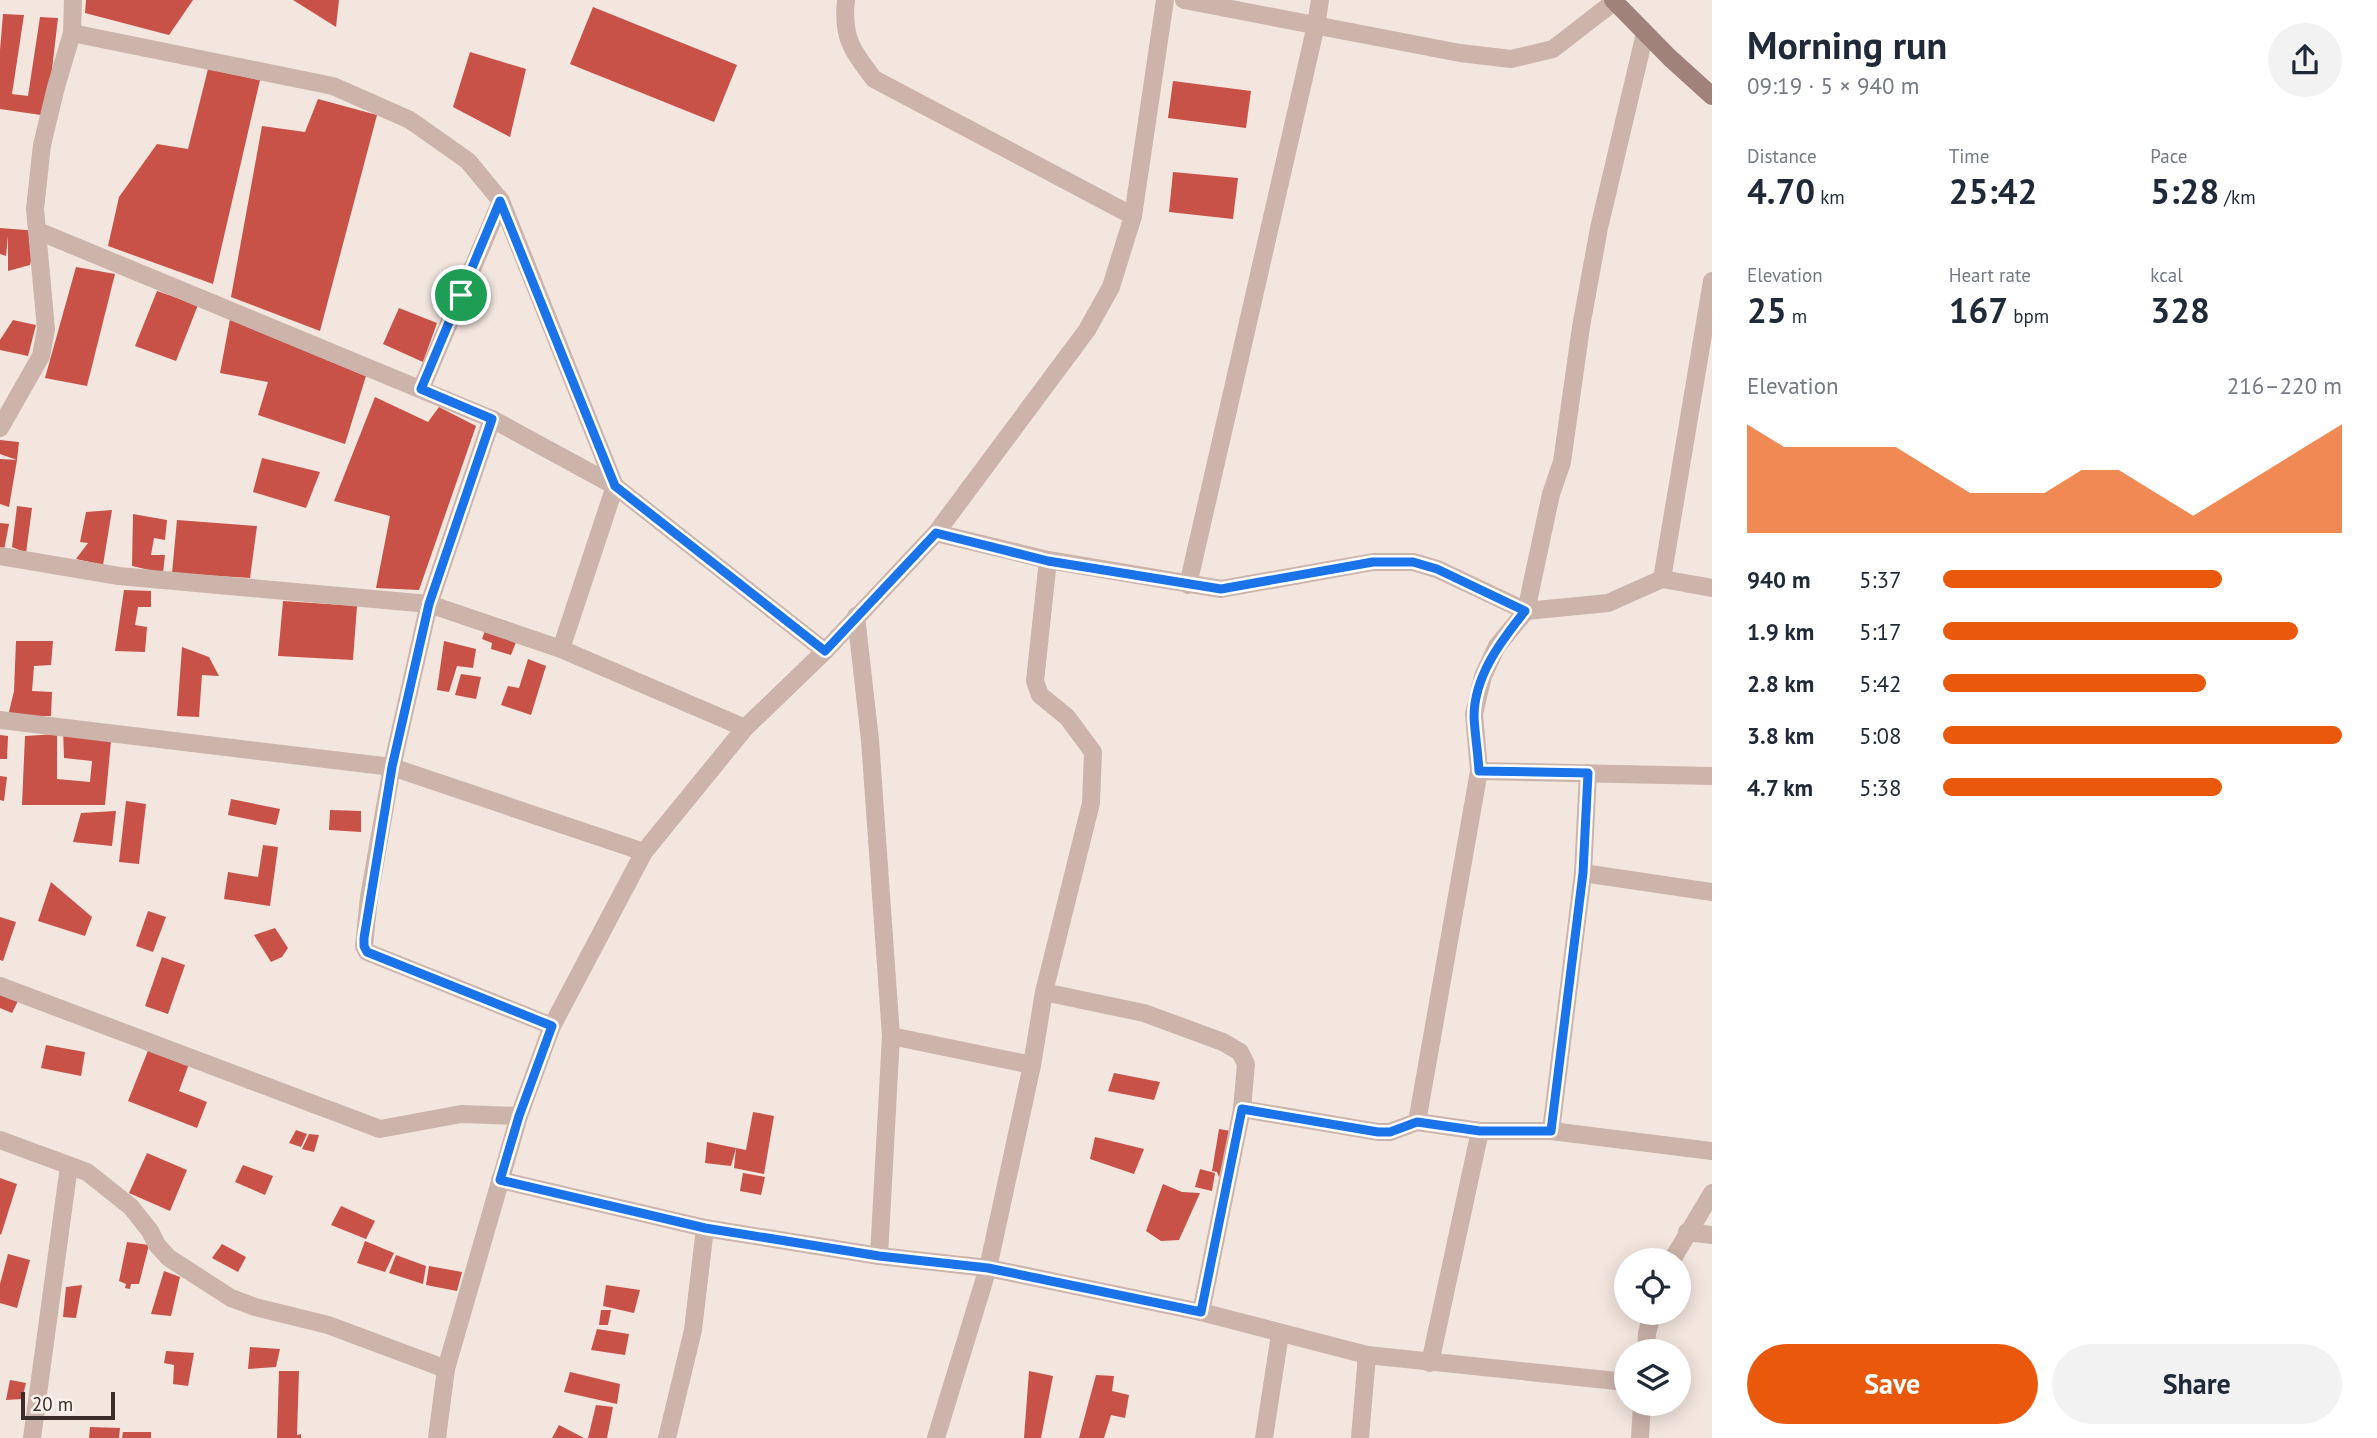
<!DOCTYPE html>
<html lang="en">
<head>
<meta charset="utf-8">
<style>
  :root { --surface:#fff; --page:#f2f2f3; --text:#1f2937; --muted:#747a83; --accent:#ea580c }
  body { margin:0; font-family:"PT Sans",sans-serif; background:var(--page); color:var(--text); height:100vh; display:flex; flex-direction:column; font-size:26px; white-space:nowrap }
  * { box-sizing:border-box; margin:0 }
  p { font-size:23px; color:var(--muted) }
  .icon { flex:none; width:38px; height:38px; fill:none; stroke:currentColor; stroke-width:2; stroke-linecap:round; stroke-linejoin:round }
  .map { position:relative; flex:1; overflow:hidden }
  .side { display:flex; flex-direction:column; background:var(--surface); width:665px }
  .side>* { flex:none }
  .buttons { position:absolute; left:1614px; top:1248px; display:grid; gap:14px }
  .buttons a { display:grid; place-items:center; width:77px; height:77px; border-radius:50%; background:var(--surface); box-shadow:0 4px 18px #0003; font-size:35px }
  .scale { position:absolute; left:21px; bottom:18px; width:94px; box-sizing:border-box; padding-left:7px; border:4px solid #392c2a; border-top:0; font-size:19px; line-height:24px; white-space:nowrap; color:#392c2a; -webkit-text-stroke:5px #faf1eb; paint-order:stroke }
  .pin { position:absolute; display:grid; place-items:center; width:60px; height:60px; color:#fff; margin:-30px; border:4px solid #fff; border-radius:50%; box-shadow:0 2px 7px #0007 }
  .round { display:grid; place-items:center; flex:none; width:74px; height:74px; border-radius:37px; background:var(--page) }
  .headline { display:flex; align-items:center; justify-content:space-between; height:119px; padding:0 35px }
  h1 { font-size:38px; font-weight:800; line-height:52px }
  .figures { display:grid; grid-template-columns:repeat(3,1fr); gap:10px; height:119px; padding:7px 35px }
  .figures div { display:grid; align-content:center }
  .figures b { font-size:35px; font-weight:800 }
  .figures small { font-size:19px; font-weight:400 }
  .figures p { font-size:19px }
  .chart { height:196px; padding:14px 35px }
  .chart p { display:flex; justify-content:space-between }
  .chart svg { width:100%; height:126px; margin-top:7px; fill:var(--accent); opacity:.7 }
  .button { display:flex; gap:14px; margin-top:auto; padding:14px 35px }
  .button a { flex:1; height:80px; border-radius:42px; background:var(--accent); color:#fff; font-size:28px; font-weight:800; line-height:80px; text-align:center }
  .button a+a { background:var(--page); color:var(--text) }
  ul { padding:0 35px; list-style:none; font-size:23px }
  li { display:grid; grid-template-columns:112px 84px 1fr; align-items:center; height:52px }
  li i { height:18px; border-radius:9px; background:var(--accent) }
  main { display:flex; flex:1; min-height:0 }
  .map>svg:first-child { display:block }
</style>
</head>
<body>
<main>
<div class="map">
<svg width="1712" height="1438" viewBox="0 0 1712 1438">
  <rect width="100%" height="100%" fill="#f3e6df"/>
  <g fill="#c85148">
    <path d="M86,0h107l-24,35 -84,-22z"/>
    <path d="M293,0h46l-3,27z"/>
    <path d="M593,7l144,58 -23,57 -144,-58z"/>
    <path d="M3,14l21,1 -12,79 16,2 12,-79 18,1 -7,60 -10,37 -41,-6v-59z"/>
    <path d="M470,52l56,17 -16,68 -57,-30z"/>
    <path d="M208,69l52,11 -47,204 -105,-38 11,-49 38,-53 31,5z"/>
    <path d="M1173,81l78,10 -5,37 -78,-10z"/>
    <path d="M318,99l59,16 -57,216 -89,-34 31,-171 43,6z"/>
    <path d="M1173,172l65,6 -5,41 -64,-7z"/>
    <path d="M0,228l38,3 -8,34 -22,6v-35l-2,20 -6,-2z"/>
    <path d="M76,267l39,7 -28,112 -42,-8z"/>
    <path d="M157,291l41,14 -22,56 -41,-15z"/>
    <path d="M399,308l38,15 -14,39 -40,-18z"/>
    <path d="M230,319l136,57 -21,68 -87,-29 10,-33 -48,-9z"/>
    <path d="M13,320l23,5 -8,31 -28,-6v-10z"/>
    <path d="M375,397l53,25 11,-15 37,19 -57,164 -43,-2 14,-72 -56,-15z"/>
    <path d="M0,440l19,2 -2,18 -8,47 -9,-3v-45l17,1 -17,-6z"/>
    <path d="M262,458l58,14 -14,36 -53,-16z"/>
    <path d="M17,506l15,2 -6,45 -14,-6z"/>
    <path d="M112,510l-9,55 -27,-6 12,-16 -8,-1 6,-30z"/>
    <path d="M133,514l34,6 -2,20 -11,-2 -3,17h14l-2,18 -31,-7z"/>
    <path d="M177,520l80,6 -7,52 -78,-5z"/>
    <path d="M0,523l9,1 -5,26 -4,-1z"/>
    <path d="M124,590l27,1v16h-13l-3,18 12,2 -2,25 -30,-1z"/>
    <path d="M283,601l74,5 -4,54 -75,-4z"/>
    <path d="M486,628l32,9 -7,18 -20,-6 1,-6 -10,-4z"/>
    <path d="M16,641h37l-2,24 -17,1 -2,25 20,1 -1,24h-43l6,-25z"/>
    <path d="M444,641l32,8 -3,19 -16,-2 -8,26 -12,-2z"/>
    <path d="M182,647l27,10 10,19 -17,-1 -3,42 -22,-1z"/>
    <path d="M528,659l18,7 -15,49 -30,-10 7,-19 11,2z"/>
    <path d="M461,674l20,3 -5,22 -21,-4z"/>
    <path d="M63,728l48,13 -6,64h-83l3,-69 32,-2v45l33,3 2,-21 -28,-3z"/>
    <path d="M0,735l8,1 -1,23h-7z"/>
    <path d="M0,776l7,1 -3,24 -4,-1z"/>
    <path d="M231,799l49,10 -4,16 -48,-10z"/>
    <path d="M126,801l20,3 -7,60 -20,-2z"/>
    <path d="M330,810l31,1v21l-32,-2z"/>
    <path d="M116,811l-4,35 -39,-4 8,-29z"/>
    <path d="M263,845l15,2 -8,59 -46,-7 4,-27 30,5z"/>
    <path d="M51,882l41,35 -7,19 -47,-15z"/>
    <path d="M148,911l18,6 -13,35 -17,-6z"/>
    <path d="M0,917l16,5 -13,39 -3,-1z"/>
    <path d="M275,928l13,20 -6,9 -11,5 -17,-27z"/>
    <path d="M162,957l23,8 -17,49 -23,-8z"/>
    <path d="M0,988l20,9 -8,16 -12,-5z"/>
    <path d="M46,1045l39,7 -4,24 -40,-8z"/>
    <path d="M149,1048l40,16 -10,27 28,11 -10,26 -69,-27z"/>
    <path d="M1114,1073l46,9 -6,18 -46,-9z"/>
    <path d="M753,1112l21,4 -10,58 -30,-6 2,-20 10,2z"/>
    <path d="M1219,1129l18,3 -9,44 -9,1 -2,-5 -5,-1z"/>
    <path d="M296,1130l11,4 -6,13 -12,-4z"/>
    <path d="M309,1134l10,1 -5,17 -12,-3z"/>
    <path d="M1095,1137l49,12 -10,25 -44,-15z"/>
    <path d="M707,1142l29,6 -5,18 -26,-3z"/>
    <path d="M147,1153l40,17 -17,41 -41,-18z"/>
    <path d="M243,1165l30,11 -8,19 -30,-13z"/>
    <path d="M1200,1169l15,4 -3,18 -17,-4z"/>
    <path d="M743,1173l22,4 -4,18 -21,-4z"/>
    <path d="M0,1178l17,6 -16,51 -1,-1z"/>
    <path d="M1163,1184l19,8 18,1 -21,47 -18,1 -15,-10z"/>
    <path d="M341,1206l34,15 -9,18 -35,-14z"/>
    <path d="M365,1241l29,12 -9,19 -28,-9z"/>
    <path d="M127,1242l22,3 -10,39h-8l-1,5 -5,-1 1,-4 -7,-3z"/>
    <path d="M222,1244l24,13 -8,15 -26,-14z"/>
    <path d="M8,1254l22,6 -13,48 -17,-5v-19z"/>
    <path d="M396,1255l30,11 -3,18 -34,-11z"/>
    <path d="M429,1266l33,6 -5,19 -31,-6z"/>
    <path d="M164,1271l16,6 -9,39 -20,-2z"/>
    <path d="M82,1285l-6,33 -13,-1 3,-30z"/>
    <path d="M606,1285l34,5 -6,23 -31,-7z"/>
    <path d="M601,1310h10l-3,15h-9z"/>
    <path d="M597,1329l32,5 -4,21 -34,-5z"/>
    <path d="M250,1347l30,2 -4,18 -28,2z"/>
    <path d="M166,1351l28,2 -6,33 -15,-2 1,-19 -10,-2z"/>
    <path d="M279,1371h20l-2,64 4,-1v4h-24z"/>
    <path d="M1029,1371l24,5 -12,62h-17z"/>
    <path d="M570,1372l50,12 -3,20 -53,-12z"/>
    <path d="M1096,1375l18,1 -2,15 17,4 -4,23 -14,-3 -7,23h-25z"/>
    <path d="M10,1380l16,3 -4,16 -16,1z"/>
    <path d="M596,1405l17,2 -6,31h-19z"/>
    <path d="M559,1425l25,13h-32z"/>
    <path d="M90,1427l30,1 -1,10h-30z"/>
    <path d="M123,1432h28v6h-29z"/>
  </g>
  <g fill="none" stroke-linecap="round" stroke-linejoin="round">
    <g stroke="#ccb4aa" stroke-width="18">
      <path d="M846,0c-4,37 6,51 28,79l259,137"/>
      <path d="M1184,0l276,53 51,6 42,-10 62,-48"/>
      <path d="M72,33l261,53 77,34 58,41 33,40 114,285 -54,163"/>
      <path d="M38,231l454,188 123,67 210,165"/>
      <path d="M421,389l80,-188"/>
      <path d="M492,419l-63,185 -37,163 -23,130 -5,49 3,6 185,74"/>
      <path d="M0,428l41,-72 5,-27 -11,-120 7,-64 14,-58 16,-54 1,-33"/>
      <path d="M936,533l112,27 173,29 152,-27h40l24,7 89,42 82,-8 54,-24 50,9"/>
      <path d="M0,556l119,20 310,28 132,45 184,79"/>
      <path d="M1662,579l50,-298"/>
      <path d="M1188,585l128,-560 4,-25"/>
      <path d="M856,616l14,124 21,296 -12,220"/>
      <path d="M0,720l392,47 252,85"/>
      <path d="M1479,771l233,5"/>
      <path d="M1583,873l129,19"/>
      <path d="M0,986l380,143 81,-15 58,2"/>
      <path d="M1044,992l100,21 79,29 17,10 6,12 -4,45 -41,203"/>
      <path d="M891,1036l141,29"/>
      <path d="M1242,1109l136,23h12l27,-10 63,9h71l161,20"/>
      <path d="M1417,1122l62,-351 -5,-57 9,-38 14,-30 29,-35 25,-117 11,-32 19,-135 18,-99 46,-195"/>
      <path d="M1551,1131l32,-258 5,-100"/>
      <path d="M0,1140l87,32 44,35 19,24 7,14 12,13 62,40 24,9 73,18 118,44"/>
      <path d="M500,1180l205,48 174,28 109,12 213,44 166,43 259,27"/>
      <path d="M1687,1232l25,3"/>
      <path d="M1672,1260l40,-67"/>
      <path d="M1646,1351l1,-18 6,-21"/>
      <path d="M1430,1363l50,-232"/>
      <path d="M32,1438l37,-272"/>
      <path d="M437,1438l9,-69 73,-253 33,-90 92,-174 101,-124 80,-77 111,-118 151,-203 24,-43 22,-71 32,-216"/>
      <path d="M667,1438l26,-108 12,-102"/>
      <path d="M936,1438l52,-170 44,-203 12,-73 47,-189 2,-51 -26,-35 -27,-22 -5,-14 13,-121"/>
      <path d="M1264,1438l16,-104"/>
      <path d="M1360,1438l7,-83"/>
      <path d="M1640,1438l2,-34"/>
    </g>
    <path stroke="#a0827b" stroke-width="18" d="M1613,0l57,58 42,38"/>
  </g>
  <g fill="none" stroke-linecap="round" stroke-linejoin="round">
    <g stroke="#fff" stroke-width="14">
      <path id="route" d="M500,201l115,285 210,165 111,-118 112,28 173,28 152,-27h40l24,7 88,42c-24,30 -51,65 -51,106 1,18 4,36 5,54l109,2 -5,100 -32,258h-71l-63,-9 -27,10h-12l-136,-23 -41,203 -213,-44 -109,-12 -174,-28 -205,-48 19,-64 33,-90 -185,-74 -3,-6v-8l28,-171 37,-163 63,-185 -71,-30z"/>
    </g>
    <use href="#route" stroke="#1a73e8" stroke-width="9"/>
  </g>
</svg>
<div class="buttons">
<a><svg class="icon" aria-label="locate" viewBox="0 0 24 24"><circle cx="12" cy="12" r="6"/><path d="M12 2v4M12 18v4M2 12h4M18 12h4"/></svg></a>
<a><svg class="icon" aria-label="layers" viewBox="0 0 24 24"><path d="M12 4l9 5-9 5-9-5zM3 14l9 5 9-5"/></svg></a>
</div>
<div class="scale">20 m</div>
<div class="pin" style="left:461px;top:295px;background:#1e9e55"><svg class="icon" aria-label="arrive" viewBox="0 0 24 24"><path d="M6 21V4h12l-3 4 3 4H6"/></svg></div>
</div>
<section class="side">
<div class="headline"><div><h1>Morning run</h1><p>09:19 · 5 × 940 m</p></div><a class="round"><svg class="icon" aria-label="share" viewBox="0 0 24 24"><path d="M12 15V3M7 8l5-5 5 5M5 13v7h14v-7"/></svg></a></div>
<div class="figures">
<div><p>Distance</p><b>4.70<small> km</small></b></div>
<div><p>Time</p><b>25:42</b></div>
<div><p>Pace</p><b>5:28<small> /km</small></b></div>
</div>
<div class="figures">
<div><p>Elevation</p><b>25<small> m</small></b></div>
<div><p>Heart rate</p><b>167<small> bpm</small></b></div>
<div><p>kcal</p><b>328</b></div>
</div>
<div class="chart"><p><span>Elevation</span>216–220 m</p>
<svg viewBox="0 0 160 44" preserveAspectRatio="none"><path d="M0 44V6L10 14L20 14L30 14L40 14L50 22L60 30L70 30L80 30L90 22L100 22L110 30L120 38L130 30L140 22L150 14L160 6V44z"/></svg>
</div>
<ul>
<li><b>940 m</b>5:37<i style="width:70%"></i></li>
<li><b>1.9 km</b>5:17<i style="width:89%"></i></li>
<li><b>2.8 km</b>5:42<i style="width:66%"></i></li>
<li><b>3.8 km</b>5:08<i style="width:100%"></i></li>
<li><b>4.7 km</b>5:38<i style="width:70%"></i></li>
</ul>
<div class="button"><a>Save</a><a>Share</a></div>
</section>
</main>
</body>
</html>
